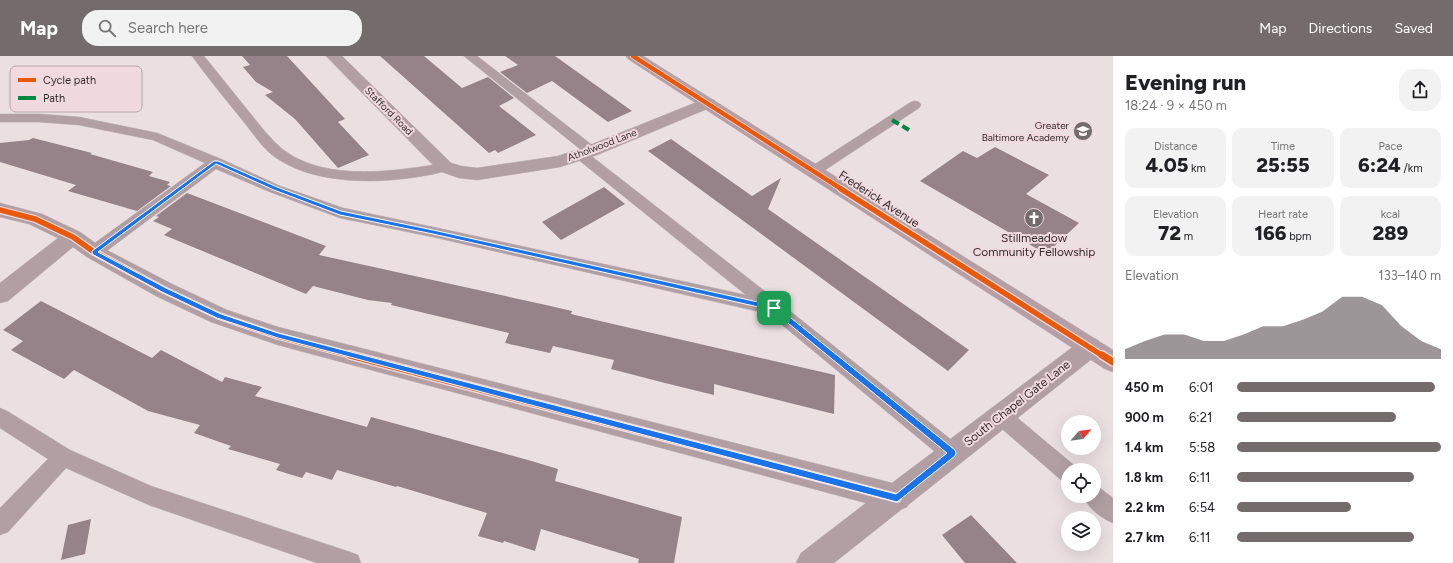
<!DOCTYPE html>
<html lang="en">
<head>
<meta charset="utf-8">
<style>
  :root { --surface:#fff; --page:#f2f2f2; --text:#202124; --muted:#757577; --accent:#746b6d }
  body { margin:0; font-family:Figtree,sans-serif; background:var(--page); color:var(--text); height:100vh; display:flex; flex-direction:column; font-size:15px; white-space:nowrap }
  * { box-sizing:border-box; margin:0 }
  p { font-size:13px; color:var(--muted) }
  .icon { flex:none; width:22px; height:22px; fill:none; stroke:currentColor; stroke-width:2; stroke-linecap:round; stroke-linejoin:round }
  .map { position:relative; flex:1; overflow:hidden }
  .sheet { display:flex; flex-direction:column; background:var(--surface); width:340px }
  .sheet>* { flex:none }
  .needle { width:26px; rotate:62deg }
  .controls { position:absolute; left:1061px; top:359px; display:grid; gap:8px }
  .controls a { display:grid; place-items:center; width:40px; height:40px; border-radius:50%; background:var(--surface); box-shadow:0 4px 16px #0002; font-size:20px }
  .pin { position:absolute; display:grid; place-items:center; width:34px; height:34px; color:#fff; margin:-17px; border-radius:8px; box-shadow:0 2px 6px #0006 }
  .round { display:grid; place-items:center; flex:none; width:42px; height:42px; border-radius:16px; background:var(--page) }
  .summary { display:flex; align-items:center; justify-content:space-between; height:68px; padding:0 12px }
  h1 { font-size:22px; font-weight:800; line-height:30px }
  .stats { display:grid; grid-template-columns:repeat(3,1fr); gap:6px; height:68px; padding:4px 12px }
  .stats div { display:grid; align-content:center; border-radius:10px; background:var(--page); text-align:center }
  .stats b { font-size:20px; font-weight:800 }
  .stats small { font-size:11px; font-weight:400 }
  .stats p { font-size:11px }
  .chart { height:112px; padding:8px 12px }
  .chart p { display:flex; justify-content:space-between }
  .chart svg { width:100%; height:72px; margin-top:4px; fill:var(--accent); opacity:.7 }
  ul { padding:0 12px; list-style:none; font-size:13px }
  li { display:grid; grid-template-columns:64px 48px 1fr; align-items:center; height:30px }
  li i { height:10px; border-radius:5px; background:var(--accent) }
  header { display:flex; align-items:center; gap:24px; box-sizing:border-box; height:56px; padding:0 20px; background:var(--accent); color:#fff }
  header strong { font-size:19px }
  nav { display:flex; gap:22px; margin-inline-start:auto; font-size:14px }
  .search { width:280px; height:36px; background:var(--page); display:flex; align-items:center; gap:10px; box-sizing:border-box; padding:0 14px; border-radius:16px; color:var(--muted); font-size:15px }
  main { display:flex; flex:1; min-height:0 }
  .map>svg:first-child { display:block }
</style>
</head>
<body>
<header>
<strong>Map</strong>
<div class="search"><svg class="icon" aria-label="search" viewBox="0 0 24 24"><circle cx="10" cy="10" r="6"/><path d="M15 15l6 6"/></svg>Search here</div>
<nav><a>Map</a><a>Directions</a><a>Saved</a></nav>
</header>
<main>
<div class="map">
<svg width="1113" height="507" viewBox="0 0 1113 507">
  <rect width="100%" height="100%" fill="#ebdfe2"/>
  <g fill="#958389">
    <path d="M242,0h45l58,63 -7,3 31,33 -31,13 -43,-49 -30,-24 8,-3 -17,-10 -13,-15 7,-2z"/>
    <path d="M380,0h44l38,32 26,-11 26,21 -15,8 37,29 -38,18 -3,-3 -6,3z"/>
    <path d="M505,0h50l77,55 -24,11 -56,-41 -25,12 -27,-21 18,-7z"/>
    <path d="M33,82l59,15 -2,1 63,18 -4,4 21,6 -3,3 4,1 -34,25 -69,-20 8,-6 -76,-23v-19l29,-3z"/>
    <path d="M671,83l81,57 29,-18 -13,31 201,141 -21,21 -300,-220z"/>
    <path d="M995,91l54,28 -23,19 53,29 -33,31 -126,-73 43,-30 14,7z"/>
    <path d="M604,131l21,17 -64,36 -19,-18z"/>
    <path d="M187,137l139,53 -7,9 227,50 26,6 -1,3 29,7 235,54 -1,39 -120,-30v11l-49,-12 -54,-14 3,-9 -61,-14 -3,7 -45,-10 4,-10 -118,-28 1,-2 -24,-3 -55,-14 -7,8 -142,-59 8,-6 -19,-8 6,-4 -3,-1z"/>
    <path d="M41,245l111,57 9,-8 61,32 3,-5 37,10 -7,9 112,31 4,-10 157,43 30,9 -3,12 127,36 -8,46h-36l1,-4 -98,-30 -6,22 -31,-10 -1,2 -25,-7 9,-23 -90,-27 -1,1 -59,-17 -5,10 -26,-8 -4,6 -26,-8 4,-6 -52,-15 3,-3 -37,-13 6,-8 -52,-14 -74,-41 -10,9 -53,-29 12,-9 -20,-11z"/>
    <path d="M971,459l46,48h-52l-23,-28z"/>
    <path d="M91,463l-6,35 -24,6 7,-35z"/>
  </g>
  <g fill="none" stroke-linecap="round" stroke-linejoin="round">
    <g stroke="#c6bcbf" stroke-width="1">
      <g id="service">
        <path d="M192,0h12c17,21 33,41 50,62 9,11 19,24 31,33 43,31 111,20 160,12l5,1 2,3 -2,3c-50,14 -131,19 -175,-13 -13,-9 -22,-24 -32,-36 -17,-21 -35,-43 -51,-65z"/>
        <path d="M464,0h13l119,92 2,3 -2,3 -6,1 190,148 179,143 3,7 -3,7 -7,2 -7,-2 -176,-146 -336,-77 -93,-19 -70,-26 -54,-23 -116,87 -6,2 -6,-2 -2,-4 2,-4 117,-85 -52,-23 -74,-15 -40,-3h-39v-8h39l40,3 78,16 64,26 59,27 63,22 90,19 313,68 -171,-138 -2,-3 2,-3 6,-1z"/>
        <path d="M915,45l4,1 2,3 -2,3 -100,66 -5,2 -5,-2 -2,-3 2,-3 102,-66z"/>
        <path d="M1001,351l7,3 67,56 2,4h-9v13l-7,-3 -67,-58 -3,-6 3,-6z"/>
        <path d="M0,352l7,3 63,39 81,36 199,66 8,3 3,8h-44l-168,-58 -83,-37 -58,64 -8,3v-27l48,-49 -48,-31z"/>
        <path d="M1094,430l7,3 12,9v25c-12,-5 -25,-15 -30,-27h11z"/>
      </g>
    </g>
    <g stroke="#c6bcbf" stroke-width="1">
      <g id="minor">
        <path d="M326,0h16l109,107 10,3 16,2 81,-12 27,-9 117,-47 6,-2 6,2 2,3 -2,3 -117,49 -37,12 -83,13 -18,-2 -20,-7z"/>
        <path d="M0,147l42,11 38,18 21,15 71,37 55,26 51,17 614,156 190,-143 8,-3 8,3 4,7 -4,7 -190,151 -1,2 -5,2 -68,54h-38l5,-10 65,-50 -588,-158 -67,-23 -55,-26 -69,-39 -14,-10 -65,54 -8,2v-20l58,-45 -29,-14 -29,-7z"/>
      </g>
    </g>
    <g stroke="#c6bcbf" stroke-width="1">
      <path id="primary" d="M626,0h17l470,294v22l-8,-3 -477,-310z"/>
    </g>
    <use href="#service" fill="#b19fa4" fill-rule="evenodd"/>
    <use href="#minor" fill="#b19fa4" fill-rule="evenodd"/>
    <use href="#primary" fill="#b49fa6" fill-rule="evenodd"/>
    <path stroke="#00873e" stroke-width="4" stroke-dasharray="8 4" stroke-linecap="butt" d="M892,64l17,10"/>
    <g stroke="#f0dadf" stroke-width="6">
      <path id="cycleway-far2" d="M633,0l210,134"/>
    </g>
    <g stroke="#f0dadf" stroke-width="8">
      <g id="cycleway-far1">
        <path d="M841,133l262,167"/>
        <path d="M0,154l35,9 38,18 21,15 70,38 55,26 59,20 76,20"/>
      </g>
    </g>
    <g stroke="#f0dadf" stroke-width="10">
      <g id="cycleway">
        <path d="M350,299l547,143"/>
        <path d="M1102,299l11,7"/>
      </g>
    </g>
    <use href="#cycleway-far2" stroke="#e8590c" stroke-width="4.5"/>
    <use href="#cycleway-far1" stroke="#e8590c" stroke-width="5.5"/>
    <use href="#cycleway" stroke="#e8590c" stroke-width="7"/>
  </g>
  <path fill="#1a73e8" stroke="#fff" fill-rule="evenodd" d="M214,105h4l59,26 64,24 92,19 343,76 179,144 1,3 -1,3 -58,46 -619,-164 -61,-20 -55,-26 -70,-38v-3zM216,108l58,26 66,25 93,19 339,76 175,143 -51,41 -618,-161 -57,-19 -55,-26 -68,-36z"/>
  <defs>
    <g id="school-disc" transform="scale(1)"><circle r="9.5" fill="#746b6d" stroke="#f0dadf"/><path d="M0-5L7-2L0 1L-7-2ZM-4 1L0 2.5L4 1V4Q0 6-4 4Z" fill="#fff"/></g>
    <g id="church-disc" transform="scale(1)"><circle r="9.5" fill="#746b6d" stroke="#f0dadf"/><path d="M-1.2-6h2.4v3.5h3.3v2.4h-3.3V6h-2.4V-.1h-3.3v-2.4h3.3Z" fill="#fff"/></g>
  </defs>
  <g fill-rule="evenodd">
    <use href="#school-disc" x="1083" y="75"/>
    <use href="#church-disc" x="1034" y="162"/>
  </g>
  <g text-anchor="middle" dominant-baseline="central" stroke-width="4" stroke-linejoin="round" paint-order="stroke">
    <g font-size="10" fill="#342c2e" stroke="#f0dadf">
      <text transform="translate(389 55) rotate(45)">Stafford Road</text>
      <text transform="translate(602 89) rotate(-21)">Atholwood Lane</text>
    </g>
    <g font-size="10" fill="#342c2e" stroke="#f0dadf" text-anchor="end">
      <text x="1069" y="69">Greater<tspan x="1069" dy="12">Baltimore Academy</tspan></text>
    </g>
    <g font-size="12" fill="#342c2e" stroke="#f0dadf">
      <text transform="translate(879 143) rotate(33)">Frederick Avenue</text>
      <text transform="translate(1017 347) rotate(-38)">South Chapel Gate Lane</text>
    </g>
    <g font-size="12" fill="#342c2e" stroke="#f0dadf">
      <text x="1034" y="182">Stillmeadow<tspan x="1034" dy="14">Community Fellowship</tspan></text>
    </g>
  </g>
  <rect x="10" y="10" width="132" height="46" rx="6" fill="#f0dadf" stroke="#b8a6aa" stroke-width="1"/>
  <rect x="18" y="22" width="18" height="4" fill="#e8590c"/>
  <rect x="18" y="40" width="18" height="4" fill="#00873e"/>
  <g font-size="11" fill="#342c2e">
    <text x="43" y="28">Cycle path</text>
    <text x="43" y="46">Path</text>
  </g>
</svg>
<div class="controls">
<a><svg class="needle" viewBox="-14 -14 28 28"><path d="M0-13l5 13h-10z" fill="#e53935"/><path d="M0 13l5-13h-10z" fill="#757577"/></svg></a>
<a><svg class="icon" aria-label="locate" viewBox="0 0 24 24"><circle cx="12" cy="12" r="6"/><path d="M12 2v4M12 18v4M2 12h4M18 12h4"/></svg></a>
<a><svg class="icon" aria-label="layers" viewBox="0 0 24 24"><path d="M12 4l9 5-9 5-9-5zM3 14l9 5 9-5"/></svg></a>
</div>
<div class="pin" style="left:774px;top:252px;background:#1e9e55"><svg class="icon" aria-label="arrive" viewBox="0 0 24 24"><path d="M6 21V4h12l-3 4 3 4H6"/></svg></div>
</div>
<section class="sheet">
<div class="summary"><div><h1>Evening run</h1><p>18:24 · 9 × 450 m</p></div><a class="round"><svg class="icon" aria-label="share" viewBox="0 0 24 24"><path d="M12 15V3M7 8l5-5 5 5M5 13v7h14v-7"/></svg></a></div>
<div class="stats">
<div><p>Distance</p><b>4.05<small> km</small></b></div>
<div><p>Time</p><b>25:55</b></div>
<div><p>Pace</p><b>6:24<small> /km</small></b></div>
</div>
<div class="stats">
<div><p>Elevation</p><b>72<small> m</small></b></div>
<div><p>Heart rate</p><b>166<small> bpm</small></b></div>
<div><p>kcal</p><b>289</b></div>
</div>
<div class="chart"><p><span>Elevation</span>133–140 m</p>
<svg viewBox="0 0 160 44" preserveAspectRatio="none"><path d="M0 44V38L10 33L20 29L30 29L40 33L50 33L60 29L70 24L80 24L90 20L100 15L110 6L120 6L130 11L140 24L150 33L160 38V44z"/></svg>
</div>
<ul>
<li><b>450 m</b>6:01<i style="width:97%"></i></li>
<li><b>900 m</b>6:21<i style="width:78%"></i></li>
<li><b>1.4 km</b>5:58<i style="width:100%"></i></li>
<li><b>1.8 km</b>6:11<i style="width:87%"></i></li>
<li><b>2.2 km</b>6:54<i style="width:56%"></i></li>
<li><b>2.7 km</b>6:11<i style="width:87%"></i></li>
</ul>
</section>
</main>
</body>
</html>
